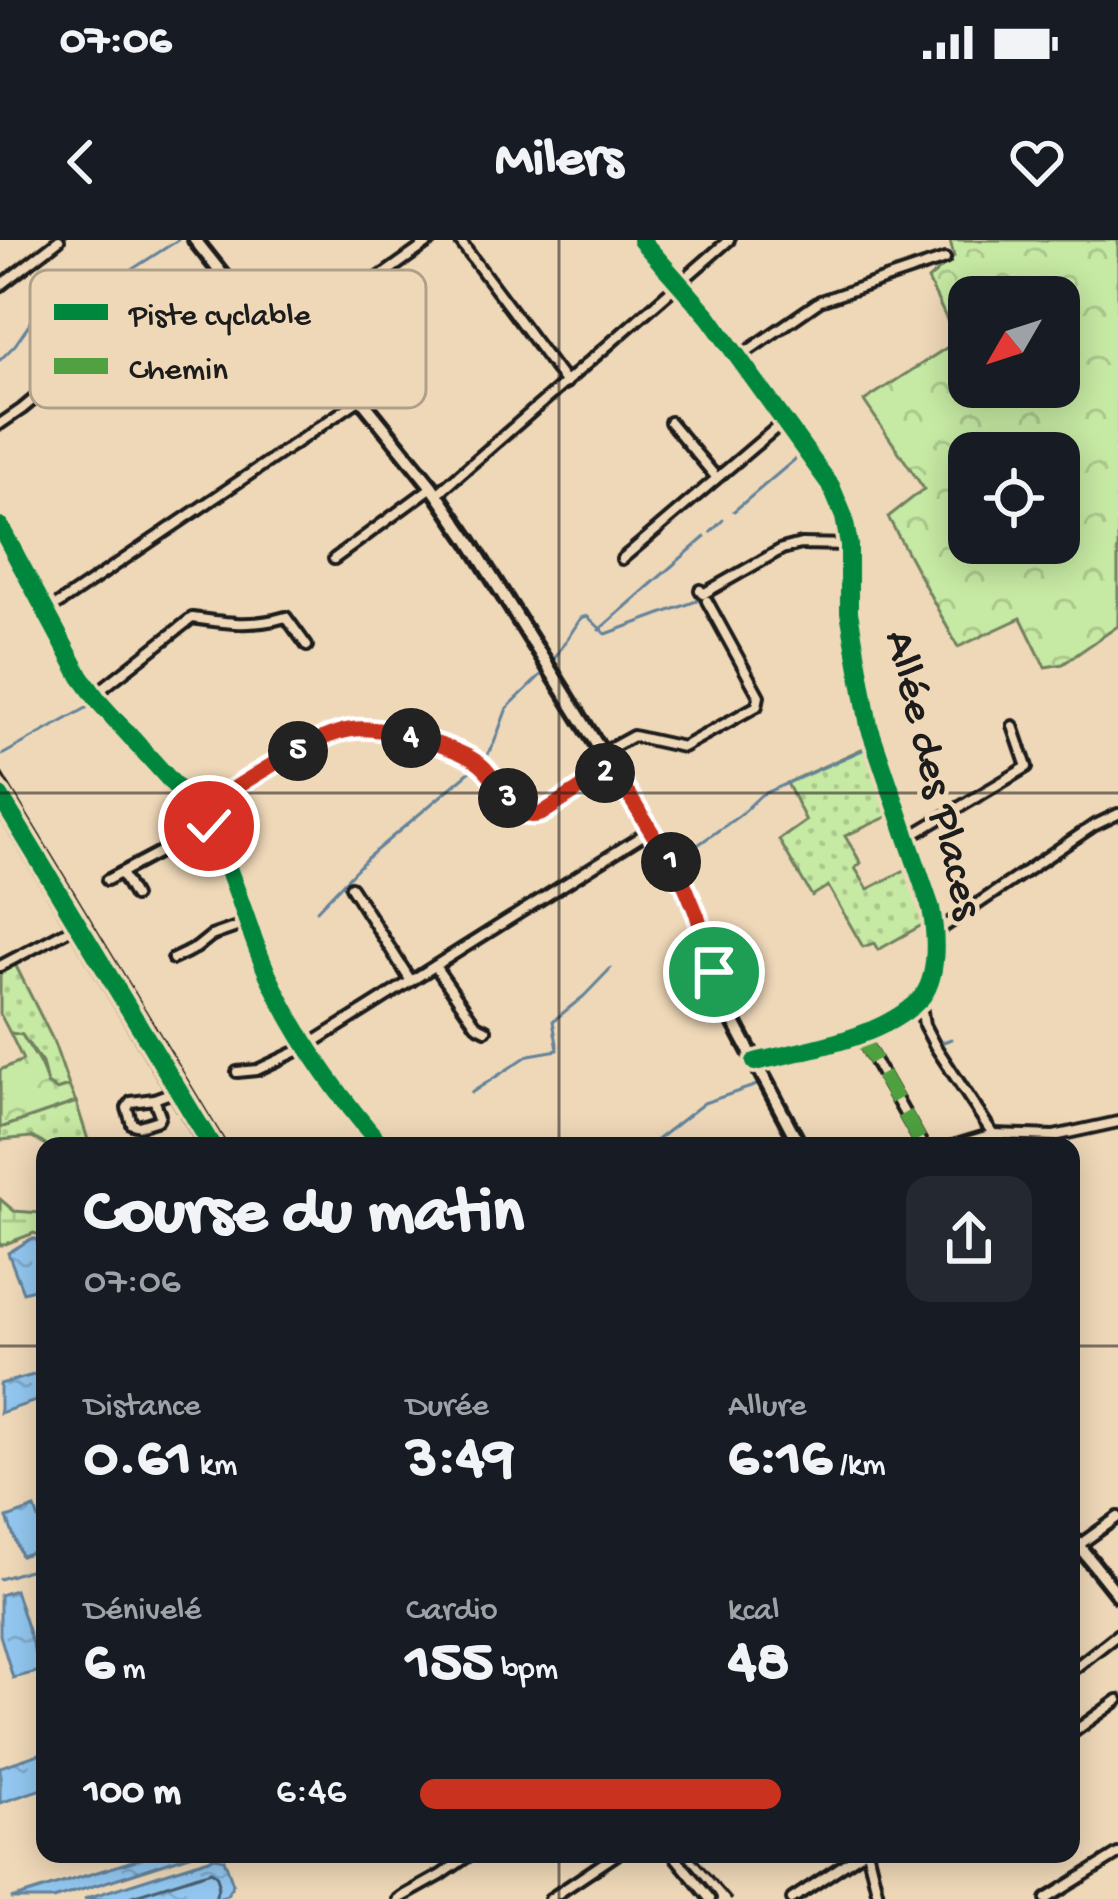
<!DOCTYPE html>
<html lang="fr">
<head>
<meta charset="utf-8">
<style>
  :root { --surface:#171b24; --page:#242831; --text:#f1f3f6; --muted:#9ea1a6; --accent:#c8321e }
  body { margin:0; font-family:"Gochi Hand",sans-serif; background:var(--page); color:var(--text); height:100vh; display:flex; flex-direction:column; font-size:45px; white-space:nowrap }
  * { box-sizing:border-box; margin:0 }
  p { font-size:39px; color:var(--muted) }
  .icon { flex:none; width:66px; height:66px; fill:none; stroke:currentColor; stroke-width:2; stroke-linecap:round; stroke-linejoin:round }
  .map { position:relative; flex:1; overflow:hidden }
  .drawer { position:absolute; left:36px; top:897px; width:1044px; height:726px; display:flex; flex-direction:column; background:var(--surface); border-radius:24px; box-shadow:0 6px 30px #0003 }
  .drawer>* { flex:none }
  .needle { width:78px; rotate:231deg }
  .buttons { position:absolute; left:948px; top:36px; display:grid; gap:24px }
  .buttons a { display:grid; place-items:center; width:132px; height:132px; border-radius:24px; background:var(--surface); box-shadow:0 6px 30px #0003; font-size:60px }
  .pin { position:absolute; display:grid; place-items:center; width:102px; height:102px; color:#fff; margin:-51px; border:6px solid #fff; border-radius:50%; box-shadow:0 3px 12px #0007 }
  .km { position:absolute; width:60px; height:60px; margin:-30px; border-radius:50%; background:#222; color:#fff; font-size:33px; line-height:60px; text-align:center }
  .round { display:grid; place-items:center; flex:none; width:126px; height:126px; border-radius:24px; background:var(--page) }
  .head { display:flex; align-items:center; justify-content:space-between; height:204px; padding:0 48px }
  h1 { font-size:66px; font-weight:700; line-height:90px }
  .metrics { display:grid; grid-template-columns:repeat(3,1fr); gap:18px; height:204px; padding:12px 48px }
  .metrics div { display:grid; align-content:center }
  .metrics b { font-size:60px; font-weight:700 }
  .metrics small { font-size:33px; font-weight:400 }
  .metrics p { font-size:33px }
  ul { padding:0 48px; list-style:none; font-size:39px }
  li { display:grid; grid-template-columns:192px 144px 1fr; align-items:center; height:90px }
  li i { height:30px; border-radius:15px; background:var(--accent) }
  .status { display:flex; justify-content:space-between; align-items:center; height:84px; padding:0 60px; background:var(--surface); direction:ltr }
  .status svg { height:33px; fill:currentColor }
  header { display:flex; justify-content:space-between; align-items:center; height:156px; padding:0 48px; background:var(--surface); font-size:54px; font-weight:700 }
  .map>svg:first-child { display:block }
</style>
</head>
<body>
<div class="status"><b>07:06</b><svg viewBox="0 0 49 12"><path d="M0 12V9h3v3zM5 12V6h3v6zM10 12V3h3v9zM15 12V0h3v12zM26 1h20v11H26zM47 4h2v5h-2z"/></svg></div>
<header><svg class="icon" aria-label="back" viewBox="0 0 24 24"><path d="M15 5l-7 7 7 7"/></svg>Milers<svg class="icon" aria-label="heart" viewBox="0 0 24 24"><path d="M12 20l-8-8c-3-5 5-10 8-4 3-6 11-1 8 4z"/></svg></header>
<div class="map">
<svg width="1118" height="1659" viewBox="0 0 1118 1659">
  <defs>
    <pattern id="grass-dots" width="8" height="8" patternUnits="userSpaceOnUse" patternTransform="scale(3)"><rect width="8" height="8" fill="#c6e9a3"/><path d="M2 2h.1M6 6h.1" fill="none" stroke="#aac78c" stroke-width="1.8" stroke-linecap="round"/></pattern>
    <pattern id="forest-crowns" width="20" height="18" patternUnits="userSpaceOnUse" patternTransform="scale(3)"><rect width="20" height="18" fill="#c6e9a3"/><path d="M2 6a3 3 0 1 1 6 0M12 15a3 3 0 1 1 6 0" fill="none" stroke="#aac78c"/></pattern>
    <pattern id="wetland-marsh" width="20" height="14" patternUnits="userSpaceOnUse" patternTransform="scale(3)"><rect width="20" height="14" fill="#c6e9a3"/><path d="M1 5h8M5 5V1M11 12h8M15 12V8" fill="none" stroke="#aac78c"/></pattern>
    <pattern id="water-ripples" width="26" height="14" patternUnits="userSpaceOnUse" patternTransform="scale(3)"><rect width="26" height="14" fill="#93c7f0"/><path d="M2 4q2-2 4 0t4 0M15 11q2-2 4 0t4 0" fill="none" stroke="#7eaacd"/></pattern>
  </defs>
  <rect width="100%" height="100%" fill="#efd8b8"/>
  <filter id="ink" filterUnits="userSpaceOnUse"><feTurbulence type="fractalNoise" baseFrequency=".00833" numOctaves="2"/><feDisplacementMap in="SourceGraphic" scale="24" xChannelSelector="R" yChannelSelector="G"/><feConvolveMatrix kernelMatrix="1 2 1 2 8 2 1 2 1" color-interpolation-filters="sRGB"/></filter>
  <g filter="url(#ink)">
    <g fill="url(#grass-dots)" stroke="#718260" stroke-width="3">
      <path d="M866,507l25,68 -46,21 16,27 -6,5 13,21 43,-22 18,54 -51,29 -4,-7 -11,4 -35,-61 -16,10 -33,-56 27,-19 -19,-38z"/>
      <path d="M15,724l38,76 16,46 -13,4 -9,-6 -5,-21 -20,-28 -12,-2 -10,-19v-43z"/>
      <path d="M76,862l14,44h-42l-16,-9 -32,3v-12z"/>
    </g>
    <g fill="url(#forest-crowns)" stroke="#718260" stroke-width="3" fill-rule="evenodd">
      <path d="M950,0h168v386l-55,38 -18,3 -24,-49 -63,29 -70,-130 36,-28 -60,-88 93,-60 -29,-61 26,-23zM969,57h90v90h-90zM969,213h90v90h-90z"/>
      <path d="M10,793l12,2c11,19 20,27 25,49l9,6 13,-4 7,16 -76,26v-58l23,-10z"/>
    </g>
    <path fill="url(#wetland-marsh)" stroke="#718260" stroke-width="3" d="M0,959l14,12 27,2 4,2v32l-5,-12 -6,-2 -34,13z"/>
    <g fill="url(#water-ripples)" stroke="#63839b" stroke-width="3">
      <path d="M31,999h5l9,22v25l-22,6 -15,-39z"/>
      <path d="M45,1132v26l-45,15v-29z"/>
      <path d="M35,1268l10,28v12l-24,8 -14,-38z"/>
      <path d="M15,1350l26,81 -28,7 -13,-43v-40z"/>
      <path d="M45,1512v36l-45,15v-36z"/>
      <path d="M155,1614h38l-140,45h-42z"/>
      <path d="M215,1617l9,2 9,25 -6,11 -13,4h-130z"/>
    </g>
    <g fill="none" stroke-linecap="round" stroke-linejoin="round">
      <path stroke="#4c6071" stroke-width="3" d="M123,1659l88,-28 5,3 3,9 -4,16"/>
      <g stroke="#63839b" stroke-width="3">
        <path d="M0,120l15,-15 18,-26 24,-7 22,-18 49,-22 50,-32"/>
        <path d="M734,271l65,-55"/>
        <path d="M711,292l12,-12"/>
        <path d="M599,390l106,-93"/>
        <path d="M554,419l27,-41 6,-2 19,18 96,-35"/>
        <path d="M0,516l90,-50"/>
        <path d="M484,520l10,-17 13,-35 36,-35"/>
        <path d="M678,619l62,-44 21,-20 104,-46"/>
        <path d="M317,670l50,-52 106,-89"/>
        <path d="M936,805l15,-6"/>
        <path d="M471,853l58,-38 29,-5 -5,-29 31,-25 27,-28"/>
        <path d="M649,906l55,-43 53,-18"/>
        <path d="M0,1339l45,-14"/>
      </g>
      <g stroke="#1c1c1c" stroke-width="16">
        <g id="street">
          <path d="M459,0l107,143"/>
          <path d="M641,0l68,77 122,169 13,31 5,28v67l20,114 62,182c5,26 8,71 -11,91 -39,40 -113,50 -165,63"/>
          <path d="M0,46l59,-46"/>
          <path d="M332,71l100,-71"/>
          <path d="M739,117l81,-56 125,-42"/>
          <path d="M670,182l46,55"/>
          <path d="M0,184l22,-15 55,-46"/>
          <path d="M437,254l292,-254"/>
          <path d="M0,286l81,151 19,26 98,108c35,50 45,109 70,164 29,63 68,118 114,171"/>
          <path d="M334,319l98,-72"/>
          <path d="M622,319l161,-137"/>
          <path d="M700,350l3,4 79,-45 19,-5 48,1"/>
          <path d="M45,373l317,-215"/>
          <path d="M94,455l98,-77c34,5 61,9 94,-1l21,29"/>
          <path d="M602,513l31,-17 50,11 74,-41 2,-10 -52,-95"/>
          <path d="M0,565l206,341"/>
          <path d="M198,571c39,-23 117,-79 158,-82 30,-2 102,17 125,36 19,15 31,60 60,50l71,-47"/>
          <path d="M906,599l121,-72 -14,-41"/>
          <path d="M121,633l13,23"/>
          <path d="M107,640l102,-54"/>
          <path d="M351,647l60,94"/>
          <path d="M936,692l157,-106 25,-12"/>
          <path d="M173,719l23,-11 15,-12 37,-13"/>
          <path d="M0,726l74,-39"/>
          <path d="M435,726l41,59 10,5"/>
          <path d="M920,759l4,26 11,21 58,88"/>
          <path d="M860,795l63,111"/>
          <path d="M237,832l20,-2 49,-23 345,-217"/>
          <path d="M154,859l6,16 -2,5 -19,6 -7,-2 -5,-16 4,-6 23,-3 19,-7"/>
          <path d="M953,906l40,-12 61,2 64,-14"/>
          <path d="M1079,1305l39,-28"/>
          <path d="M1071,1431l47,-37"/>
          <path d="M1071,1494l47,-34"/>
          <path d="M673,1614l37,45"/>
          <path d="M868,1614l11,45"/>
          <path d="M398,1659l43,-24 30,-21"/>
          <path d="M550,1659l67,-45"/>
          <path d="M792,1659l68,-45"/>
          <path d="M1046,1659l72,-45"/>
        </g>
      </g>
      <g stroke="#1c1c1c" stroke-width="20">
        <g id="secondary">
          <path d="M195,0l43,54 93,68 101,125 38,55 210,335 17,38 29,92 74,139"/>
          <path d="M1071,1296l47,59"/>
        </g>
      </g>
      <use href="#street" stroke="#efd8b8" stroke-width="8"/>
      <use href="#secondary" stroke="#efd8b8" stroke-width="10"/>
      <g stroke="#1c1c1c" stroke-width="3">
        <path d="M0,531l227,375"/>
        <path d="M692,1614l39,45"/>
      </g>
      <path stroke="#4fa141" stroke-width="15" stroke-dasharray="30 15" stroke-linecap="butt" d="M860,795l63,111"/>
      <g stroke="#efd8b8" stroke-width="26">
        <g id="cycleway">
          <path d="M641,0l68,77 122,169 13,31 5,28v67l20,114 62,182c5,26 8,71 -11,91 -39,40 -113,50 -165,63"/>
          <path d="M0,286l81,151 19,26 98,108c35,50 45,109 70,164 29,63 68,118 114,171"/>
          <path d="M0,556l212,350"/>
        </g>
      </g>
      <use href="#cycleway" stroke="#00873e" stroke-width="18"/>
    </g>
  </g>
  <g fill="none" stroke-linecap="round" stroke-linejoin="round" filter="url(#ink)">
    <g stroke="#fff" stroke-width="24">
      <path id="route" d="M209,586l-11,-15c39,-23 116,-79 158,-82 30,-2 102,17 125,36 19,15 31,59 60,49l71,-46 73,118 12,29 17,57"/>
    </g>
    <use href="#route" stroke="#c8321e" stroke-width="15"/>
  </g>
  <path fill="none" stroke="#1c1c1c" stroke-width="3" stroke-opacity="0.55" d="M559,0v906M0,553h1118M0,1106h45M1071,1106h47M559,1614v45"/>
  <g text-anchor="middle" dominant-baseline="central" stroke-width="9" stroke-linejoin="round" paint-order="stroke">
    <g font-size="45" fill="#1c1c1c" stroke="#efd8b8">
      <text transform="translate(931 535) rotate(76)">Allée des Places</text>
    </g>
  </g>
  <rect x="30" y="30" width="396" height="138" rx="18" fill="#efd8b8" stroke="#b0a089" stroke-width="3"/>
  <rect x="54" y="64" width="54" height="16" fill="#00873e"/>
  <rect x="54" y="118" width="54" height="16" fill="#4fa141"/>
  <g font-size="33" fill="#1c1c1c">
    <text x="129" y="84">Piste cyclable</text>
    <text x="129" y="138">Chemin</text>
  </g>
</svg>
<div class="buttons">
<a><svg class="needle" viewBox="-14 -14 28 28"><path d="M0-13l5 13h-10z" fill="#e53935"/><path d="M0 13l5-13h-10z" fill="#9ea1a6"/></svg></a>
<a><svg class="icon" aria-label="locate" viewBox="0 0 24 24"><circle cx="12" cy="12" r="6"/><path d="M12 2v4M12 18v4M2 12h4M18 12h4"/></svg></a>
</div>
<div class="pin" style="left:714px;top:732px;background:#1e9e55"><svg class="icon" aria-label="arrive" viewBox="0 0 24 24"><path d="M6 21V4h12l-3 4 3 4H6"/></svg></div>
<div class="pin" style="left:209px;top:586px;background:#d93025"><svg class="icon" aria-label="check" viewBox="0 0 24 24"><path d="M5 12l5 5 9-10"/></svg></div>
<b class="km" style="left:671px;top:622px">1</b>
<b class="km" style="left:605px;top:533px">2</b>
<b class="km" style="left:508px;top:558px">3</b>
<b class="km" style="left:411px;top:498px">4</b>
<b class="km" style="left:298px;top:511px">5</b>
<section class="drawer">
<div class="head"><div><h1>Course du matin</h1><p>07:06</p></div><a class="round"><svg class="icon" aria-label="share" viewBox="0 0 24 24"><path d="M12 15V3M7 8l5-5 5 5M5 13v7h14v-7"/></svg></a></div>
<div class="metrics">
<div><p>Distance</p><b>0.61<small> km</small></b></div>
<div><p>Durée</p><b>3:49</b></div>
<div><p>Allure</p><b>6:16<small> /km</small></b></div>
</div>
<div class="metrics">
<div><p>Dénivelé</p><b>6<small> m</small></b></div>
<div><p>Cardio</p><b>155<small> bpm</small></b></div>
<div><p>kcal</p><b>48</b></div>
</div>
<ul>
<li><b>100 m</b>6:46<i style="width:59%"></i></li>
</ul>
</section>
</div>
</body>
</html>
